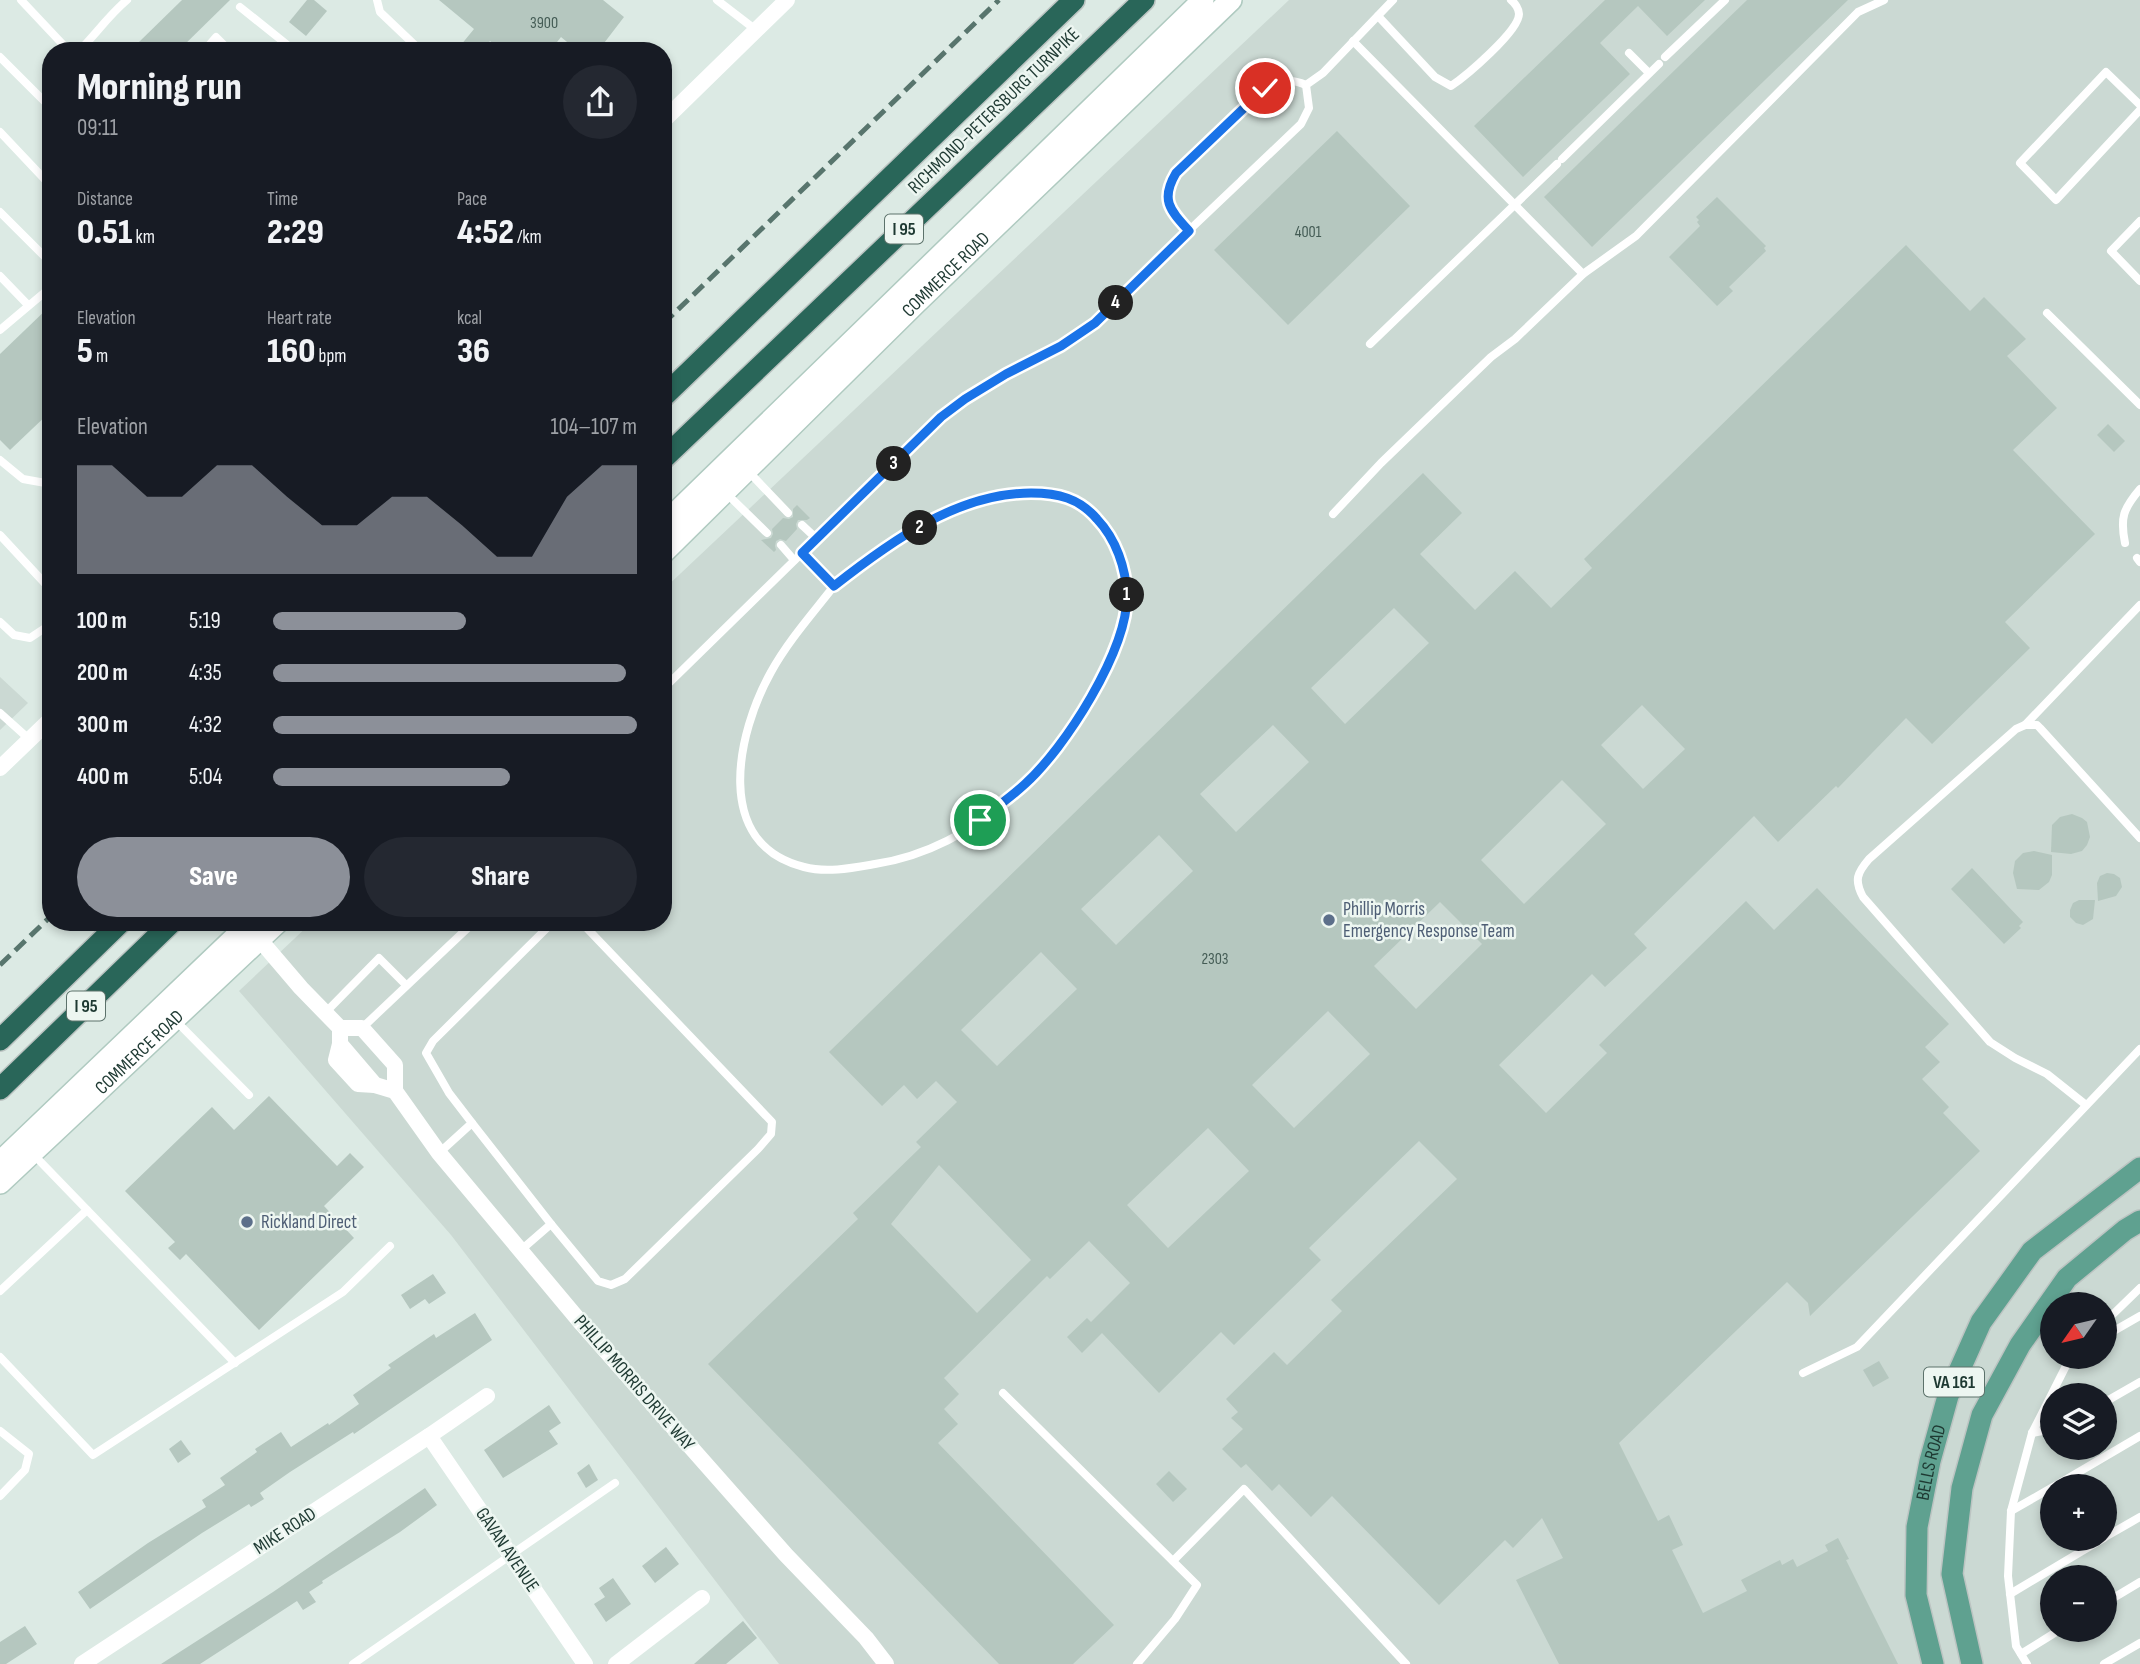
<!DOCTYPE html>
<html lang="en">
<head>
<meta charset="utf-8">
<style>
  :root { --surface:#171b24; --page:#242831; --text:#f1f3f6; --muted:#9ea1a6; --accent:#8c9099 }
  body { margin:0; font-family:"Sofia Sans Condensed",sans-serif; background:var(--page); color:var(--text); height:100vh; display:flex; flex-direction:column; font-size:26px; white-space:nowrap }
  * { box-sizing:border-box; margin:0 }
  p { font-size:23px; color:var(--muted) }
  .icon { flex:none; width:38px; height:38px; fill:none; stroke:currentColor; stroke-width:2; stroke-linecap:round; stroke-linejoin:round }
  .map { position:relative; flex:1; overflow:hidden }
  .details { position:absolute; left:42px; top:42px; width:630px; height:889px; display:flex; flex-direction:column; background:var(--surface); border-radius:28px; box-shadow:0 4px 10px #0003 }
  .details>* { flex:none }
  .needle { width:46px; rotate:236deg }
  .buttons { position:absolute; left:2040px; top:1292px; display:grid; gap:14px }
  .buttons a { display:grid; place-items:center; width:77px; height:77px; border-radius:50%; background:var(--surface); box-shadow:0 4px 10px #0003; font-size:35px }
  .pin { position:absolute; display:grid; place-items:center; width:60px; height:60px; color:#fff; margin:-30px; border:4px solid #fff; border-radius:50%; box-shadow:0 2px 7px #0007 }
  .km { position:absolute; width:35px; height:35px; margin:-18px; border-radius:50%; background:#222; color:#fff; font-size:19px; line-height:35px; text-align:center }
  .round { display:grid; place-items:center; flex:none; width:74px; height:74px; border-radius:37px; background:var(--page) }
  .head { display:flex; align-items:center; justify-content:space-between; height:119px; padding:0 35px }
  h1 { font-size:38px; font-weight:800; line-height:52px }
  .figures { display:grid; grid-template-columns:repeat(3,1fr); gap:10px; height:119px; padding:7px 35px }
  .figures div { display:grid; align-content:center }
  .figures b { font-size:35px; font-weight:800 }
  .figures small { font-size:19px; font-weight:400 }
  .figures p { font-size:19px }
  .chart { height:196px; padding:14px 35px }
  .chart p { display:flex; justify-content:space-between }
  .chart svg { width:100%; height:126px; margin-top:7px; fill:var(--accent); opacity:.7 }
  .cta { display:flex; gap:14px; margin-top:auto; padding:14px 35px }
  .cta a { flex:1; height:80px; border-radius:42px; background:var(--accent); color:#fff; font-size:28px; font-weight:800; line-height:80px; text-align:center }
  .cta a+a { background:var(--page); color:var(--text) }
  ul { padding:0 35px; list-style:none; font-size:23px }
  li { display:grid; grid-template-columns:112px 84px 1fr; align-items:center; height:52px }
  li i { height:18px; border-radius:9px; background:var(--accent) }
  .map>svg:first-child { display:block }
</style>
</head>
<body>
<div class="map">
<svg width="2140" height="1664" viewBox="0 0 2140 1664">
  <rect width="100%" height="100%" fill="#dceae4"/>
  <g fill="#cbd9d3" fill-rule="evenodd">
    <path d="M1289,0h851v1664h-1361l-328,-429 -212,-244 73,-69h351v-332zM2053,1304h52v52h-52zM2053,1395h52v52h-52zM2053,1486h52v52h-52zM2053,1577h52v52h-52z"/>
    <path d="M0,677l28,26 -28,27z"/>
  </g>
  <g fill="#b5c7bf" fill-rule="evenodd">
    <path d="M182,0h48l-52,51h-33l-7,-8z"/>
    <path d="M307,0h7l13,11 -21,25 -17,-14z"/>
    <path d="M439,0h164l21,17 -26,34h-20l-17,-14 -11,14h-48l-12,-10 -8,10h-26l18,-22z"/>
    <path d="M1605,0h100l-38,36 -29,-30 -38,37 30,31 -107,103 -49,-51z"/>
    <path d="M1747,0h101l-256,247 -48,-50z"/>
    <path d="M1337,131l73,75 -122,119 -74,-75z"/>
    <path d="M1717,197l49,49 -2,2 2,3 -37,36 4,4 -16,15 -48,-49 31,-31 -3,-4 2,-2 -3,-3z"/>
    <path d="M1906,245l64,66 14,-14 42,42 -19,17 50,52 -44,42 82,84 -90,88 25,26 -98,96 -26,-26 -68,70 -2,-2 -58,56 -24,-26 -120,118 13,14 -42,39 -13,-13 -93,91 47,48 61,-60 -8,-8 147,-144 28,29 43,-42 132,136 -24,23 15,15 -18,17 27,28 -6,6 37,38 -170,165 -2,-13 -21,-21 -168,161 39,78 11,-6 14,30 -11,5 31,63 44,-22 -6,-11 39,-20 2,5 11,-6 4,8 31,-16 -3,-6 13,-7 11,21 -3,1 52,104h-339l-43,-84 47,-22 -21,-40 -29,30 -8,-8 -66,65 -107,-109 -21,21 -32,-33 -7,7 -26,-27 -5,4 -19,-19 21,-20 -12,-11 7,-6 -12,-13 48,-47 13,13 55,-54 -11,-11 126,-121 -38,-38 -110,107 12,12 -87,85 -13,-13 -62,61 -57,-60 -20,20 -15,-16 20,-19 4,4 39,-39 -41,-42 -39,38 -3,-3 -103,102 15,16 -15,15 14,15 -20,19 176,182 -41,39h-74l-291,-300 150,-145 -5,-6 68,-66 -5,-5 41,-40 -21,-21 -19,18 -13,-14 -22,21 -53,-54 594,-579 39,40 -42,41 55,56 40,-39 36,37 41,-40 -8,-9zM1394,608l35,35 -84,81 -34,-36zM1642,705l43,44 -42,40 -42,-44zM1273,725l36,37 -73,70 -36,-38zM1562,780l44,44 -82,80 -43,-44zM1159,835l34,36 -77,74 -35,-36zM1440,902l42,42 -66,65 -42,-43zM1041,952l36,37 -80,77 -36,-36zM1328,1011l42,43 -76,74 -42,-43zM1208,1128l41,43 -81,77 -41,-43zM939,1165l92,95 -54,53 -86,-89z"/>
    <path d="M51,305v106l-41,39 -10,-10v-86z"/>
    <path d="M2108,424l17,17 -11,11 -17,-17z"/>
    <path d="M797,505l13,13 -3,2h-9l-2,4 1,5 -11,12 -6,-2 -4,2 -1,5 1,4 -2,2 -13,-12 10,-2 2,-4 -1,-5 11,-11 6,1 4,-2v-8z"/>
    <path d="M2072,814l10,4 5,4 3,15 -3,8 -5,6 -11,3 -20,-2 1,-27 8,-8z"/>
    <path d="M2034,851l18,4v20l-3,7 -10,8 -22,-1 -4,-16 2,-12 8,-8z"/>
    <path d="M1972,868l51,54 -4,4 2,2 -17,16 -53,-55z"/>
    <path d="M2107,873l7,1 6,4 2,9 -6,9 -18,5 -1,-18 3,-7z"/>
    <path d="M2079,900h16l-2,19 -10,6 -7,-2 -6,-6v-7l3,-7z"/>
    <path d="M269,1096l68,70 13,-13 14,14 -40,39 30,32 -95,92 -73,-76 -6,6 -12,-12 7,-6 -50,-51 87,-84 22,23z"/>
    <path d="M433,1274l13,19 -17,11 -4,-5 -15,10 -9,-14z"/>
    <path d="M475,1313l17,27 -138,94 -1,-2 -63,40 -30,21 4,6 -13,8 -2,-3 -47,29 -112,76 -12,-17 70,-49 58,-36 -4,-7 23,-15 -5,-7 37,-26 -2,-3 26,-17 10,15 37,-24 1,2 30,-21 -6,-9 38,-27 -3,-3 46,-31 2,4z"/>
    <path d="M1879,1361l10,17 -16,9 -10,-17z"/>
    <path d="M549,1405l12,18 -12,8 9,13 -55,34 -19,-28z"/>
    <path d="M181,1440l10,14 -13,9 -9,-14z"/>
    <path d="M589,1464l9,16 -12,8 -9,-15z"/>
    <path d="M1169,1471l18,18 -14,13 -17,-18z"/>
    <path d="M425,1488l12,17 -37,27 -78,49 1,2 -14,9 7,10 -13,8 -6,-9 -97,63h-39l112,-72z"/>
    <path d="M666,1547l13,17 -24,19 -13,-17z"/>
    <path d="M613,1578l18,26 -25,18 -12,-18 11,-7 -6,-9z"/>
    <path d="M743,1621l14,17 -31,26h-32z"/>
    <path d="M25,1626l12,18 -31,20h-6v-22z"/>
  </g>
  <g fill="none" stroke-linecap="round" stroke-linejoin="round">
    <g stroke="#afcac0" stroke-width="24">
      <g id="secondary">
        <path d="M663,525l540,-525"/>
        <path id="s1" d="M663,553l252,-249 316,-304"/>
        <path d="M0,1162l251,-240"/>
        <path id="s2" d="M0,1183l278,-261"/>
      </g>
    </g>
    <g stroke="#bcc4c2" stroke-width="24">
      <g id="primary">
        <path id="s3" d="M1933,1664l-17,-69 1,-68 13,-66 18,-65 33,-74 51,-71 108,-83"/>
        <path d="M1972,1664l-20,-90 10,-86 20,-73 38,-70 47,-67 58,-48 15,-9"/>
      </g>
    </g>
    <g stroke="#bcc4c2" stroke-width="24">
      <g id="motorway">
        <path d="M663,397l411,-397"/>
        <path d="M663,459l481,-459"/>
        <path d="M0,1040l121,-118"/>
        <path d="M0,1089l172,-167"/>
      </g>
    </g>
    <g stroke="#fff" stroke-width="8">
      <path d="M21,0l48,51"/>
      <path d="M377,0l3,12 41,39"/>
      <path d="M717,0l39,30"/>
      <path d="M240,7l55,44"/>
      <path d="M1378,16l57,61 16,9c15,-10 68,-55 68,-72 0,-5 -4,-11 -8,-14"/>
      <path d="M1353,41l230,233"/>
      <path d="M79,51c17,-17 30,-36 48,-51"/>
      <path d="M204,51l12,-14 14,14"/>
      <path d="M1629,53l20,20"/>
      <path d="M0,57l51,51"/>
      <path d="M1665,57l60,-57"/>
      <path d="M2140,105l-34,-33 -86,91 36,37 84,-90"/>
      <path d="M0,132l51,54"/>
      <path d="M1562,159l97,-95"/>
      <path d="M0,212l51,51"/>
      <path d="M2140,221l-29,30 29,30"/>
      <path d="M1189,231c-19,-21 -29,-31 -13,-58l89,-85c15,-8 25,-10 41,-3"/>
      <path d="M0,276l28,29"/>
      <path d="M2047,313l93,92"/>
      <path d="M0,330l51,-43"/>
      <path d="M1370,344l187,-180"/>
      <path d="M0,460l23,19 28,5"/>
      <path d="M747,470l41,43"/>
      <path d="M726,493l41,40"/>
      <path d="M1333,514l48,-51 110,-106 24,-18 68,-65 53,-38 222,-224 26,-12"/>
      <path d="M802,525l15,14"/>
      <path d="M0,535l51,55"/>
      <path d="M2125,543c-5,-25 -2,-34 15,-54"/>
      <path d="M781,545l13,15"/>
      <path d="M802,553l32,33c-21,27 -46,55 -63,86 -34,61 -59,172 33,195 23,6 48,1 71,-3 104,-16 193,-106 233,-201 8,-20 19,-46 18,-68 -1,-30 -15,-72 -40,-90 -4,-3 -12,-4 -17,-6 -36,-12 -74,-5 -110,8 -12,4 -25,13 -36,20 -16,8 -32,16 -47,26 -15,9 -28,22 -42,33"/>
      <path d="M2137,558l3,4"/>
      <path d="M0,622l14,13 16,3 21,-14"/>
      <path d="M663,689l278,-272 24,-18 41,-25 55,-28 34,-23 86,-85 120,-114 8,-16 -3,-23 17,-12 70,-73"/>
      <path d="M0,713l29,26"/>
      <path d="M2025,725l115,-120"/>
      <path d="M325,1013l54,-55 27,27"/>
      <path d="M176,1021l73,74"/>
      <path d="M362,1028l112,-106"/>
      <path d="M2086,1105l-39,-31 -32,-16 -25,-16 -127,-145c-9,-17 -6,-24 6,-38l147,-130 9,-4h12l3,3 100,110"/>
      <path d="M472,1123l79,101"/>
      <path d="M439,1153l33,-30 -23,-30 -23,-40 7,-12 120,-119"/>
      <path d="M33,1154l202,209"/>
      <path d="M521,1250l30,-26 47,57 13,4 14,-6 133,-130 13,-15 1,-12 -191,-200"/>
      <path d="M0,1291l87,-81"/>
      <path d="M2105,1322l35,-34"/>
      <path d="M2105,1336l35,-20"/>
      <path d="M0,1357l93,98 250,-163 47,-46"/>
      <path d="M1803,1373l54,-26 283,-298"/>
      <path d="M1003,1393l194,192 -22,34 -38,45"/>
      <path d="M2105,1402l35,-20"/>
      <path d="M0,1431l29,23 -4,16 -25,26"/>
      <path d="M2032,1433l21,-4"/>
      <path d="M2055,1486l85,-50"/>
      <path d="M2011,1511l42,-24"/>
      <path d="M2105,1537l35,-20"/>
      <path d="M1173,1561l71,-72 162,175"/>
      <path d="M2010,1594l94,-56"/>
      <path d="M2105,1603l35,-21"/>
      <path d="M2021,1654l40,-25"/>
      <path d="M353,1664l262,-181"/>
      <path d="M2027,1664l-11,-18 -8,-70 3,-65 21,-78 39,-77"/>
      <path d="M2104,1664l36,-21"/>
    </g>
    <g stroke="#fff" stroke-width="16">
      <path d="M663,121l124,-121"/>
      <path d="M0,768l51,-49"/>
      <path d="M254,933l47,55 39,40v16l35,41"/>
      <path d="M340,1028h22l33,37v26"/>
      <path d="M340,1044l-4,16 22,24 17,1 20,6 44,62 143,171 204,231 80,83 20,26"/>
      <path d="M429,1436l156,228"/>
      <path d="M82,1664l347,-228 58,-40"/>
      <path d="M616,1664l86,-66"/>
    </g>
    <use href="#secondary" stroke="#fff" stroke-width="21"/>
    <use href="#primary" stroke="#5fa190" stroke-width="21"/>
    <use href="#motorway" stroke="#296659" stroke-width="21"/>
    <g stroke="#58756d" stroke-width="5" stroke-dasharray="14 7" stroke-linecap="butt">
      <path d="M663,324l336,-324"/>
      <path d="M0,965l51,-49"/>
    </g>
  </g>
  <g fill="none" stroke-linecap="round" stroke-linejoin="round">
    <g stroke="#fff" stroke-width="14">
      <path id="route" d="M980,820c15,-12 31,-23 45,-36 40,-36 102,-133 102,-188 -1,-28 -11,-57 -30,-77 -18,-21 -39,-26 -66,-26 -74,0 -141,49 -197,93l-32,-33 139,-136 24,-18 41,-25 55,-28 34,-23 94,-92c-19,-21 -29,-31 -13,-58l89,-85"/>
    </g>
    <use href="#route" stroke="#1a73e8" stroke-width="9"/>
  </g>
  <g fill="#5c6f8a" stroke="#edf6f1" stroke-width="2.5">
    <circle cx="1329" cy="920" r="7"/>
    <circle cx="247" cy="1222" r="7"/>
  </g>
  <g text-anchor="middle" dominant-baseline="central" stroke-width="5" stroke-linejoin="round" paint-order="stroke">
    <g font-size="16" fill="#445c55">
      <text x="544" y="23">3900</text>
      <text x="1308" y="232">4001</text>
      <text x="1215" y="959">2303</text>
    </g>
    <g fill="#edf6f1" stroke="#5c726b" stroke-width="2">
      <rect x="885" y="214.5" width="38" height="29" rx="5"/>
      <rect x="67" y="991.5" width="38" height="29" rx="5"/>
      <rect x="1924" y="1367.5" width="60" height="29" rx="5"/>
    </g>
    <g font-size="18" font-weight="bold" fill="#1e3932">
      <text x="904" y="229">I 95</text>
      <text x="86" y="1006">I 95</text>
      <text x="1954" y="1382">VA 161</text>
    </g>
    <g font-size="19" fill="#1e3932" stroke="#edf6f1">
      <text transform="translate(994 111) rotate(-44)">RICHMOND-PETERSBURG TURNPIKE</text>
      <text stroke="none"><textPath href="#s1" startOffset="397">COMMERCE ROAD</textPath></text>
      <text stroke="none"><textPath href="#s2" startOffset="191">COMMERCE ROAD</textPath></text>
      <text transform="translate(634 1383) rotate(49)">PHILLIP MORRIS DRIVE WAY</text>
      <text stroke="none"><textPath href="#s3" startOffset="205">BELLS ROAD</textPath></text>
      <text transform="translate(285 1531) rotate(-33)">MIKE ROAD</text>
      <text transform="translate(507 1550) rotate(56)">GAVAN AVENUE</text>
    </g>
    <g font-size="19" fill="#4e5e75" stroke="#edf6f1" text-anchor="start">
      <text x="1343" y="909">Phillip Morris<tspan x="1343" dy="22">Emergency Response Team</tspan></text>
      <text x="261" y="1222">Rickland Direct</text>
    </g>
  </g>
</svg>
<div class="buttons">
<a><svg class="needle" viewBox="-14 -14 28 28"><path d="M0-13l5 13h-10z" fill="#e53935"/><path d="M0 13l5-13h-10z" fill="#9ea1a6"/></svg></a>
<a><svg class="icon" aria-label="layers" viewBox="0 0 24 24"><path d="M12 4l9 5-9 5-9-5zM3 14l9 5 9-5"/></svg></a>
<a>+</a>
<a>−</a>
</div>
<div class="pin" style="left:980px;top:820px;background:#1e9e55"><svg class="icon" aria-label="arrive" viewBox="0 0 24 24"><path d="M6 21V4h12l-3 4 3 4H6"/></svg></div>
<div class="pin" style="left:1265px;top:88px;background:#d93025"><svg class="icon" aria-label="check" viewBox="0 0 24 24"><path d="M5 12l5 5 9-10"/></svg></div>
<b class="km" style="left:1127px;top:595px">1</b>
<b class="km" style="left:920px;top:528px">2</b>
<b class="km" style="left:894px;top:464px">3</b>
<b class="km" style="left:1116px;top:303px">4</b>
<section class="details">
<div class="head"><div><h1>Morning run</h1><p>09:11</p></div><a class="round"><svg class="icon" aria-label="share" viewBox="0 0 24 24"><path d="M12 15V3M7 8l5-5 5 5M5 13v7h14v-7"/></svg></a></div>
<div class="figures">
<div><p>Distance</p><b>0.51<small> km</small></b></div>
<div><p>Time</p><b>2:29</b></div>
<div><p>Pace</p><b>4:52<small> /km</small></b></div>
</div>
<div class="figures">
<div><p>Elevation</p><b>5<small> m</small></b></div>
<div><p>Heart rate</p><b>160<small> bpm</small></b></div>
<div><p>kcal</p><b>36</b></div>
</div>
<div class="chart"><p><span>Elevation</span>104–107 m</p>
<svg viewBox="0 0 160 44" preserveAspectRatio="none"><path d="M0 44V6L10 6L20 17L30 17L40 6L50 6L60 17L70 27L80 27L90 17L100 17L110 27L120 38L130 38L140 17L150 6L160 6V44z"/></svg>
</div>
<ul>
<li><b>100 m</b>5:19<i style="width:53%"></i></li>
<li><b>200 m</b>4:35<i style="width:97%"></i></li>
<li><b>300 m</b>4:32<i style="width:100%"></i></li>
<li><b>400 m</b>5:04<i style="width:65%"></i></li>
</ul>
<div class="cta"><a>Save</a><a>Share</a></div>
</section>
</div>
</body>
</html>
